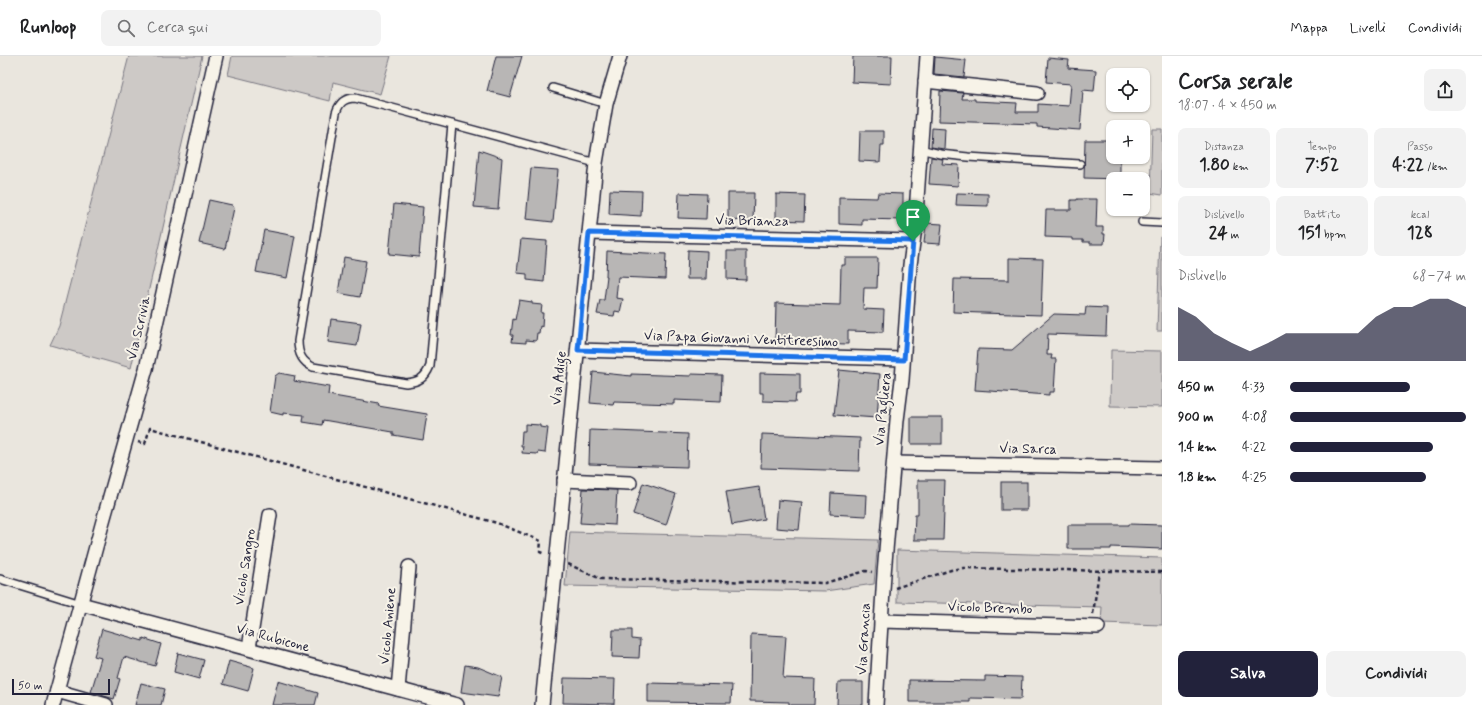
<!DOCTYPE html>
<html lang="it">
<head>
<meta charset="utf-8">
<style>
  :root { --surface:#fff; --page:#f2f2f2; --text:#202124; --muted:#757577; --line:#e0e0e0; --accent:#22223b }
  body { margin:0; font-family:Mynerve,sans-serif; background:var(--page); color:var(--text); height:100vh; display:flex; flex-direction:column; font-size:15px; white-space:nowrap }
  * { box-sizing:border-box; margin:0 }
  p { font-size:13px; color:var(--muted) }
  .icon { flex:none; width:22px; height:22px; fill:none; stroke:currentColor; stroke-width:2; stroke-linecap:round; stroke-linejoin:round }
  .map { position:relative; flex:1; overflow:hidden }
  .details { display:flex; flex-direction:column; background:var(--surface); width:320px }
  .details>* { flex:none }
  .controls { position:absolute; left:1106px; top:12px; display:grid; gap:8px }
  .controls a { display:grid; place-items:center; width:44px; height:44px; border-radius:8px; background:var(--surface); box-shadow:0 1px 3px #0004; font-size:20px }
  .scale { position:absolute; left:12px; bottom:10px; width:98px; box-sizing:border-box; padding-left:4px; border:2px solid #22223b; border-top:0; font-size:11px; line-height:14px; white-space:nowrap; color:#22223b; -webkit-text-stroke:3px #f7f3e8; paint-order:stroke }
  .pin { position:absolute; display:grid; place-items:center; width:34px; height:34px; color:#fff; margin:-41px -17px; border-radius:50% 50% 50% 0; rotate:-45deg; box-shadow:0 0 4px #0007 }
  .pin .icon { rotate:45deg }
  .round { display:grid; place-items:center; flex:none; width:42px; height:42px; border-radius:8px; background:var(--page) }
  .headline { display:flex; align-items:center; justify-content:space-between; height:68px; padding:0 16px }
  h1 { font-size:22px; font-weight:700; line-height:30px }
  .figures { display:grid; grid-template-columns:repeat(3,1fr); gap:6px; height:68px; padding:4px 16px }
  .figures div { display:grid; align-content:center; border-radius:8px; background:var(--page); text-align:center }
  .figures b { font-size:17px; font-weight:700 }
  .figures small { font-size:11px; font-weight:400 }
  .figures p { font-size:11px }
  .chart { height:112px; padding:8px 16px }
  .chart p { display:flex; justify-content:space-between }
  .chart svg { width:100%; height:72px; margin-top:4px; fill:var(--accent); opacity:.7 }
  .button { display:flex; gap:8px; margin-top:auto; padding:8px 16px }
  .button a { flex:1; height:46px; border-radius:8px; background:var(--accent); color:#fff; font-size:16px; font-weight:700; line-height:46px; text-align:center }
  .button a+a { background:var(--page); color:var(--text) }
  ul { padding:0 16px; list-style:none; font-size:13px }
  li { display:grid; grid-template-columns:64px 48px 1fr; align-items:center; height:30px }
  li i { height:10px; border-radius:5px; background:var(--accent) }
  header { display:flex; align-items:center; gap:24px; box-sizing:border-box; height:56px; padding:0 20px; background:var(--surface); border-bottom:1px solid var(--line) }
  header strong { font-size:19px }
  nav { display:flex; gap:22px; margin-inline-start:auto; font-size:14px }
  .search { width:280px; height:36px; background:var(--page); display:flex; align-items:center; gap:10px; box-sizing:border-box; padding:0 14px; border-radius:8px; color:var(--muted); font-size:15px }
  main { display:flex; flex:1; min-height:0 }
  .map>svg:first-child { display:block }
</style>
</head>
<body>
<header>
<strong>Runloop</strong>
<div class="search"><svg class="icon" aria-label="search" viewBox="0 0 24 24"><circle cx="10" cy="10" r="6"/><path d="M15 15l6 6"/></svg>Cerca qui</div>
<nav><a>Mappa</a><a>Livelli</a><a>Condividi</a></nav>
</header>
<main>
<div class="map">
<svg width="1162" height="649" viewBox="0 0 1162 649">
  <rect width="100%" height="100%" fill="#eae6de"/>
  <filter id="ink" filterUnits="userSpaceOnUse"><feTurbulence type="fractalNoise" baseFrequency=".025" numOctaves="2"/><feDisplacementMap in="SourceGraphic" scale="8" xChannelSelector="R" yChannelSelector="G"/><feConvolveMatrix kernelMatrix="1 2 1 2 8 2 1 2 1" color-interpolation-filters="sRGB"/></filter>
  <g filter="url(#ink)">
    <g fill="#cdc9c6" stroke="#787680">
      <path d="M129,0h73l-71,312 -81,-23 9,-19z"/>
      <path d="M232,0h159l-11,38 -47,-12 -3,19 -102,-26z"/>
      <path d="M1152,73h10v66l-12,-2z"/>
      <path d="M1160,181h2v94h-5z"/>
      <path d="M1111,294l51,1v56l-52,-1z"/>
      <path d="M570,476l308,8 -4,44 -49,7 -260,-5z"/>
      <path d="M897,494l265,8v67l-61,-2 1,-16 -205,-5z"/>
    </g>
    <g fill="#b8b6b5" stroke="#22223b">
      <path d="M496,0h26l-12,41 -23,-6z"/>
      <path d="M853,0h39l-1,28 -39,-2z"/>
      <path d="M935,1l31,3 -2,17 -30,-3z"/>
      <path d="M1048,2l21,2 -1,8 28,2 -2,21 -11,-1 -3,40 -43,-3v-3l-98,-3 1,-30 23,2 -1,6h13v2l42,2 -1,9h22v-8l31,2 2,-22 -25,-2z"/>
      <path d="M932,72l13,1 -1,20 -13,-2z"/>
      <path d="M860,75h24v14h-3l-1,17 -21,-1z"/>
      <path d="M1085,84h28v17h7v22l-36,-1z"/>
      <path d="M479,94l23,8 -4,51 -24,-2z"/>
      <path d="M931,101l12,2 -1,5 17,1 -1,21 -29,-2z"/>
      <path d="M531,112l27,2 -5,52 -27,-3z"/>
      <path d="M610,134l32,1 -1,25 -32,-2z"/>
      <path d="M679,137l28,1 -1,25 -28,-1z"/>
      <path d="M728,137h26l-1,28 -25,-1z"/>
      <path d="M878,137l25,1v26l-41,-1v6l-23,-1v-27l38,1z"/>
      <path d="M957,137l31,1v12l-32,-1z"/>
      <path d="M776,138l29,1 -1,26 -28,-1z"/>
      <path d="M1077,143h20l-1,28h7v7h2l-1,10h-14v-2h-7v-2h-11v-2l-27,-1 1,-27h25v-10h6z"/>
      <path d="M209,144l23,5 2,3 -9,41 -26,-6z"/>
      <path d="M394,148l29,3 -4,50 -30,-3z"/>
      <path d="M926,167l16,1 -2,20 -16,-1z"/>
      <path d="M264,174l31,6 -8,42 -31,-6z"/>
      <path d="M521,183l26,2 -3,41 -17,-2v-6l-10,-1z"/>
      <path d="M688,194l19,1 -1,28h-19z"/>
      <path d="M607,195l59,3 -1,25 -47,-2 -2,21 7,1 -3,13 -5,-1 -1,5 -17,-2 3,-14h4l3,-24h-1z"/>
      <path d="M727,195h19v29l-19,-1z"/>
      <path d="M344,201l22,4 -6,36 -22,-4z"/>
      <path d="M845,202h33l-1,30h-13l-1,21 21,1 -1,22 -35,-1v13l-73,-2 1,-39 64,2 1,-40h4z"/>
      <path d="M1009,202l34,1 -2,56 -88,-3 1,-33 55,1z"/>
      <path d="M519,244l13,2v2l10,1 -1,8h2l-1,14 -2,-1 -1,7h-2l-1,8 -10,-1v3l-14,-1 1,-7h-2l2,-16 2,1z"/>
      <path d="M1086,251l21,1 -1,28 -58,-2 -1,21h5l-1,4h5l-2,33h-5v3l-74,-5 3,-41 34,1 42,-36 31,1z"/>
      <path d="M331,263l30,4 -4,23 -29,-4z"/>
      <path d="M839,314l41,4 -3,44 -43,-3z"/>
      <path d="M593,316l38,4v-2l60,2v-2l31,1 -1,27 -47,-2v4l-60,-2 -1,3 -23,-2z"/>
      <path d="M279,317l16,3 -1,5 35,6 -1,8 51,9 -1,2 49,8 -4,26 -30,-5v-3l-70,-12 -1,5 -19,-3 1,-7 -21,-2v2l-13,-3 5,-36z"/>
      <path d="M760,317l40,1v20h-4l-1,8 -32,-1v-8h-3z"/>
      <rect x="911" y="361" width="31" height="27"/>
      <path d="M525,368l15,1v2l8,1 -3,25 -7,-1 -1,2 -15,-1 1,-7h-2l1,-15h3z"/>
      <path d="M590,374l98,4 -1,33 -98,-3z"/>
      <path d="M762,378l98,4 -1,33 -98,-3z"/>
      <path d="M918,424h27l-2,60h-29l1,-25h3z"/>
      <rect x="1001" y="426" width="26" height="28"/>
      <path d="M643,427l33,11 -10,31 -33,-11z"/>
      <path d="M759,431l5,32 -32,6 -6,-33z"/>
      <path d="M583,433l34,1 -2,35 -35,-2z"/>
      <path d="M831,437l36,2 -1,21 -36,-2z"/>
      <path d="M778,444l24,2 -3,28 -23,-2z"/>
      <path d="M1129,468l33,1v24l-51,-2v2h-43v-24h61z"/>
      <path d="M102,573l41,12v-3l18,6 -6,22 -31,-9 -6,21 2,1 -6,20 -23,-7 10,-34 -7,-2z"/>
      <path d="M613,574h19v9l8,1 -1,18 -27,-1z"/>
      <path d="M751,578l35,2 -3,42 32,1 -1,26h-25v-3l-39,-1z"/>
      <path d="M178,597l26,7 -5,19 -25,-7z"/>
      <path d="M229,605l25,7 -6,23 -25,-7z"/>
      <path d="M465,609l13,2 24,10 -4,20 -37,-5z"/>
      <path d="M985,620l37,1 -1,22 -51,-1v4h-61v-22l76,1z"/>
      <path d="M564,622l51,1 -1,25 -51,-1z"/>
      <path d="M278,625l40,12 -3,12h-43z"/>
      <path d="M838,626h25v23h-26z"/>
      <path d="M141,627l24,6 -4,16h-26z"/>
      <path d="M648,627l84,2 -1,18 -83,-1z"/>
    </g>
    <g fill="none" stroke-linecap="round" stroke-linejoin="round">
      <g stroke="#22223b" stroke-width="10">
        <g id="service">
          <path d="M553,32l53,16"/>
          <path d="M452,68l-22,242c-5,12 -11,16 -24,17l-93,-16c-11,-5 -15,-13 -15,-26l38,-228c3,-10 8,-15 19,-15l241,65"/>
          <path d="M920,93l20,5 28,3 112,7"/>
          <path d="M1142,166l20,1"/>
          <path d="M0,523l81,25"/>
        </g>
      </g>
      <g stroke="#22223b" stroke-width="16">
        <g id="minor">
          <path d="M925,25l112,12"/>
          <path d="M589,177l324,8"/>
          <path d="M578,294l325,9"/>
          <path d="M894,407l268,5"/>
          <path d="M564,424l66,3"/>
          <path d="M81,548l376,101"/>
          <path d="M881,565l217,6"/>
          <path d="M249,592l21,-133"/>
          <path d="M398,633l11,-122"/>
          <path d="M57,635l49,14"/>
          <path d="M53,649l50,-184 43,-152 70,-313"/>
          <path d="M542,649l54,-542 10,-59 14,-48"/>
          <path d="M876,649l8,-131 13,-154 5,-40 8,-115 5,-38 12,-171"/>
        </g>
      </g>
      <g stroke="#22223b" stroke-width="2.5" stroke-dasharray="4 3" stroke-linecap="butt">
        <path d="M138,386l7,2 5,-16 347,95 44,18 -1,11 5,2"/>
        <path d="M568,508l33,15 224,4 41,-12 6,1"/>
        <path d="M895,532l56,-18 12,-2 199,4"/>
        <path d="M1093,558l6,-43"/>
      </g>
      <use href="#service" stroke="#f7f3e8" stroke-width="7"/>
      <use href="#minor" stroke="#f7f3e8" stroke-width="13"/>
    </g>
  </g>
  <g fill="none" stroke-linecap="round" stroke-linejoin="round" filter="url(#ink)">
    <g stroke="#fff" stroke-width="8">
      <path id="route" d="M589,177l324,8 -9,119 -326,-10z"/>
    </g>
    <use href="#route" stroke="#1a73e8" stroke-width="5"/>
  </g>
  <g text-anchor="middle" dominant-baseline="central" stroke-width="4" stroke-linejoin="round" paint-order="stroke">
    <g font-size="14" fill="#22223b" stroke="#f7f3e8">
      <text transform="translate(752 165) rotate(1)">Via Brianza</text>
      <text transform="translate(139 272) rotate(-77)">Via Scrivia</text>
      <text transform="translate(741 283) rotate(2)">Via Papa Giovanni Ventitreesimo</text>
      <text transform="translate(559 322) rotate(-84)">Via Adige</text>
      <text transform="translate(883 353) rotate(-84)">Via Pagliera</text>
      <text transform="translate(1028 393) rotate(1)">Via Sarca</text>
      <text transform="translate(245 511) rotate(-81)">Vicolo Sangro</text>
      <text transform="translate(990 552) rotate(2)">Vicolo Brembo</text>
      <text transform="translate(388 570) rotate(-85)">Vicolo Aniene</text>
      <text transform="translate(273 582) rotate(15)">Via Rubicone</text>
      <text transform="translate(864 583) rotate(-87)">Via Grancia</text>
    </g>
  </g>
</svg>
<div class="controls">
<a><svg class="icon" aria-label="locate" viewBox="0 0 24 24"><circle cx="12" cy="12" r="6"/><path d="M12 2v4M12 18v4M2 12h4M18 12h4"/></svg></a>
<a>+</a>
<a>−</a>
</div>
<div class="scale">50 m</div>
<div class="pin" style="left:913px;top:185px;background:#1e9e55"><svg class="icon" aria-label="arrive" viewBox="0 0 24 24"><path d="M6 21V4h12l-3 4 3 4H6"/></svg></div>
</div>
<section class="details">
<div class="headline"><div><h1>Corsa serale</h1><p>18:07 · 4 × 450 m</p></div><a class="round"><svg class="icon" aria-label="share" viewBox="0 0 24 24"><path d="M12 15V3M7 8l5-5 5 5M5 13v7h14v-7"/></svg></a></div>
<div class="figures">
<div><p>Distanza</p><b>1.80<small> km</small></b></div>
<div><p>Tempo</p><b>7:52</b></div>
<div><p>Passo</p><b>4:22<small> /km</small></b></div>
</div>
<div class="figures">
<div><p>Dislivello</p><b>24<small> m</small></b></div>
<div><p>Battito</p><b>151<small> bpm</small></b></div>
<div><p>kcal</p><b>128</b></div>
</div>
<div class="chart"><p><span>Dislivello</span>68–74 m</p>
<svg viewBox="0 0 160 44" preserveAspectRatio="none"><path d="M0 44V11L10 17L20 27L30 33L40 38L50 33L60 27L70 27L80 27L90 27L100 27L110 17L120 11L130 11L140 6L150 6L160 11V44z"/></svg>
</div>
<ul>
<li><b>450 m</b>4:33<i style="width:68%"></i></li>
<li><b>900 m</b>4:08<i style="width:100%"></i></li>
<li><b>1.4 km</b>4:22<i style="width:81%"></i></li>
<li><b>1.8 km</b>4:25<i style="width:77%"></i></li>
</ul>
<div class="button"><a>Salva</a><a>Condividi</a></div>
</section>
</main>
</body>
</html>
